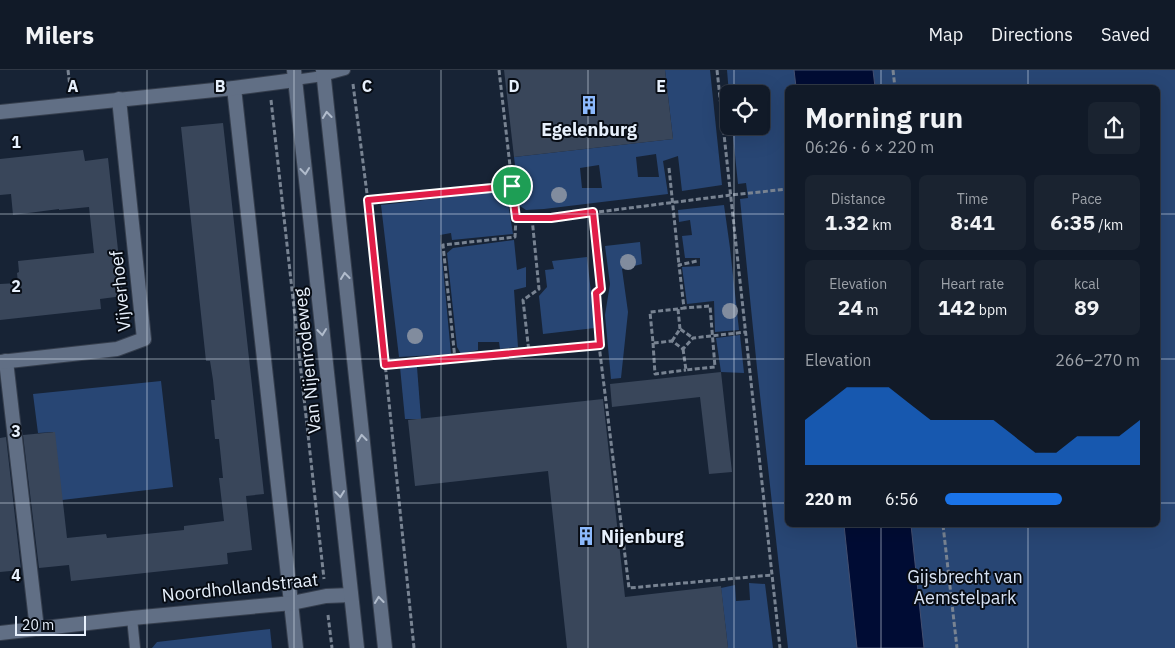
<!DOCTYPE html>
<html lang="en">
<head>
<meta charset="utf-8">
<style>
  :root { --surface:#111a28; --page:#1a2330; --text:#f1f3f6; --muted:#9ca1a8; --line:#303845; --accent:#1a73e8 }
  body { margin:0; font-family:"IBM Plex Sans",sans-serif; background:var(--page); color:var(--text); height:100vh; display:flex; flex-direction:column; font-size:19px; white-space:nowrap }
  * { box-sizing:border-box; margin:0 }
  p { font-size:16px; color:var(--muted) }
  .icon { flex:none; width:28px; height:28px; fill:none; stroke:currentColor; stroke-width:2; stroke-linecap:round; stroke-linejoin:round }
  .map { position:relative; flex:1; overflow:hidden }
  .details { position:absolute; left:785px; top:15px; width:375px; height:442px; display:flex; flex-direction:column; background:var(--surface); border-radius:8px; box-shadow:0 5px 20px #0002,0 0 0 1px var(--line) }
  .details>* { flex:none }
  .buttons { position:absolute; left:720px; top:15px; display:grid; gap:10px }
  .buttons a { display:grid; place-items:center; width:50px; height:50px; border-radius:8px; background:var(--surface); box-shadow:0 5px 20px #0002,0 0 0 1px var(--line); font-size:25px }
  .scale { position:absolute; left:15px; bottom:12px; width:71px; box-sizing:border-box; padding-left:5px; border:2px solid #e7f0fc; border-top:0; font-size:14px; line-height:18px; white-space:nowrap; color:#e7f0fc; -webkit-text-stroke:4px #070c14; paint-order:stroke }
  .pin { position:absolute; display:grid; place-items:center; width:42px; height:42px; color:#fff; margin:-21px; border:2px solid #fff; border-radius:50%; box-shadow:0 1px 5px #0007 }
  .round { display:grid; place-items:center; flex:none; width:52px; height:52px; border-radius:8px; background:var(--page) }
  .head { display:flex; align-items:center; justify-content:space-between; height:85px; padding:0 20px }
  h1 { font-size:28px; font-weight:700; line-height:38px }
  .stats { display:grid; grid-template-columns:repeat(3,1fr); gap:8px; height:85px; padding:5px 20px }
  .stats div { display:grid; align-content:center; border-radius:8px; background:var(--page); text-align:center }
  .stats b { font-size:21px; font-weight:700 }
  .stats small { font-size:14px; font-weight:400 }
  .stats p { font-size:14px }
  .chart { height:140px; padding:10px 20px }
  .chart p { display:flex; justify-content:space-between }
  .chart svg { width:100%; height:90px; margin-top:5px; fill:var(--accent); opacity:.7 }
  ul { padding:0 20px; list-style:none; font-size:16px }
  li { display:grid; grid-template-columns:80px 60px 1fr; align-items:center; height:38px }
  li i { height:12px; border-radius:6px; background:var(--accent) }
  header { display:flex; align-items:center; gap:30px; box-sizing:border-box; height:70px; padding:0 25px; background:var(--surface); border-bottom:1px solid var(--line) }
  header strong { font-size:24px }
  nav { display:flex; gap:28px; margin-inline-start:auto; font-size:18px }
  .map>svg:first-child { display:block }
</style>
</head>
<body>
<header>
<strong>Milers</strong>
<nav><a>Map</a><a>Directions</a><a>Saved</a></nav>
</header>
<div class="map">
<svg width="1175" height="578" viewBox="0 0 1175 578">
  <rect width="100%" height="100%" fill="#172335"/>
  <g fill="#284674" fill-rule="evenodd">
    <path d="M665,0h45l12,115 -40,6 -4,-35 -15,5 5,33 -124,15 -18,1 -6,-4 -6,-49 159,-18zM656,84l3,23h-21l-2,-20zM599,95l3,23h-20l-2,-20z"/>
    <path d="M727,0h448v578h-387l-31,-280 -17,-169 8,-1 -2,-15 -8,1 -6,-58h29v-32h-32zM788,18h370v437h-370z"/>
    <path d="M504,121l4,12 5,31 -61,6 -1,-7 -11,2 11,119 -52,3 -18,-152z"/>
    <path d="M724,135l6,43 9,82 -24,2 -1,-31 -27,3 -5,-37 18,-1v-8h-15l-3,-22 10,-1 -2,-15 -11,2 -1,-12z"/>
    <path d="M514,170l3,30 9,-3v20l-12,3 4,57 -18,2 -1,-7h-21v8l-17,4 -4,-7 -10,-94 6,-5z"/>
    <path d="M640,172l2,22 -20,5 6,43 -7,66 -10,1 -6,-64 5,-31 -5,-38z"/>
    <path d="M587,187l8,71 -52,6 -4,-38 8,-9 -2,-17 9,-1 -2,-8z"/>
    <path d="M740,265l4,38 -23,-1 -5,-34z"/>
    <path d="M400,297h17l4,52h-16z"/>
    <path d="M161,311l12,106 -111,13 -9,-68 -15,1 -5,-39z"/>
    <path d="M749,513l16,1 8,64h-45l-7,-60 14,-3 1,16 14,-1z"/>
    <path d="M270,559l2,19h-120l5,-6z"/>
  </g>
  <g fill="#000c34" stroke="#455070">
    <path d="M794,0h79l2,17h-79z"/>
    <path d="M844,455h67l13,123h-67z"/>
  </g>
  <g fill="#39465a">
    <path d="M504,0h161l8,69 -159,18z"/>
    <path d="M223,53l41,371 -18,2 6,54 -25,3 1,11 -157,17 -2,-16 -30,3 -16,-133 32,-3 12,106 39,-4 1,4 58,-6 19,-2v-4l40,-5 -5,-43h4l-4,-39h-4l-4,-39h4l-2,-20 -3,-19h-4l-25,-234z"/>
    <path d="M83,80l2,11 23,-3 15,138 -23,3 1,10 -101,11v-36l18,-1 -1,-10 2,-1 -1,-11 76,-8 -5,-46 -30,3v-1l-46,6 -2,-21 -11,1v-36z"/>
    <path d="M721,302l11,100 -23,2 -9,-77 -88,10 -2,-23z"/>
    <path d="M603,329l22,198 96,-11 7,62h-161l-19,-177 -133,15 -7,-66z"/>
    <path d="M6,367l15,133 -21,2v-134z"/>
  </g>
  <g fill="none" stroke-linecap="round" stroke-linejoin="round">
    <g stroke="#353e4d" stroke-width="12">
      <g id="service">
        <path d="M295,10l28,-4 22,-6"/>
        <path d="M132,548l3,30"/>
      </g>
    </g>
    <g stroke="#353e4d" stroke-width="16">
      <g id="minor">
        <path d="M234,18l62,560"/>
        <path d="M0,42l234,-24 61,-8"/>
        <path d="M6,291l31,268"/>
        <path d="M0,292l117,-13 27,-10 -25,-240"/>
        <path d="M0,563l132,-15 160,-15 34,-7 25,-1"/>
      </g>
    </g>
    <g stroke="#353e4d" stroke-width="16">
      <g id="tertiary">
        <path d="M294,0l63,578"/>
        <path d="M323,0l62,578"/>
      </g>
    </g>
    <g stroke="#788392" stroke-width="3" stroke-dasharray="5 2.5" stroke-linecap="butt">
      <path d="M68,0l2,17"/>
      <path d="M499,0l17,148h35l180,-23 57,-6"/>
      <path d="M717,0l63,578"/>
      <path d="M893,0l2,18"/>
      <path d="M353,14l18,141 43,423"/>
      <path d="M271,30l53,479"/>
      <path d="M669,98l10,97"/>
      <path d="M369,130l143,-14"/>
      <path d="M593,142l8,77 -5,4 3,52 30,243 143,-13"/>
      <path d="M516,148l-1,19 -72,8 12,114 74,-7"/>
      <path d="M532,148l7,71 -16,11 6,52 70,-7"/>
      <path d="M678,239l-28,3 3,31 19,-2 11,8 10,-11 53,-6"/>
      <path d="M680,259l-2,-20 6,-1 -5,-43 18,-4"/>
      <path d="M672,271l8,-12 13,9"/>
      <path d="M653,273l2,31 31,-4"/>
      <path d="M683,279l3,21 29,-3 -5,-61 -26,2"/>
      <path d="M386,295l69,-6"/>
      <path d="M943,455l14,123"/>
      <path d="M328,545l4,33"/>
    </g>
    <use href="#service" stroke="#616f85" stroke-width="10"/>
    <use href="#minor" stroke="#616f85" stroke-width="14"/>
    <use href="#tertiary" stroke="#616f85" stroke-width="14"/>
  </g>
  <g fill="#818c9e">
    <circle cx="559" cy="125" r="8"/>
    <circle cx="628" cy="192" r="8"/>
    <circle cx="730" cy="241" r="8"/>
    <circle cx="415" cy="266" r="8"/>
  </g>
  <defs><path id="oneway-chevron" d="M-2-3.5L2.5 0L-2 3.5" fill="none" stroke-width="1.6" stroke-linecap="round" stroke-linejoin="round" transform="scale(1.25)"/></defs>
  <g stroke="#b1bccc">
    <use href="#oneway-chevron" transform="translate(327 45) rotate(-96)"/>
    <use href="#oneway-chevron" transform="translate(305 101) rotate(84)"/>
    <use href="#oneway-chevron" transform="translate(345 206) rotate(-96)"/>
    <use href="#oneway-chevron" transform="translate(322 262) rotate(84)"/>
    <use href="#oneway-chevron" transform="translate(362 368) rotate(-96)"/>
    <use href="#oneway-chevron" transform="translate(340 424) rotate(84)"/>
    <use href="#oneway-chevron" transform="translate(379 530) rotate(-96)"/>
  </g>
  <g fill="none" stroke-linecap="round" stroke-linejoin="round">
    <g stroke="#fff" stroke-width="10">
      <path id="route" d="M512,116l4,32h35l42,-6 8,77 -5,4 4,52 -215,20 -17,-165z"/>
    </g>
    <use href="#route" stroke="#e11d48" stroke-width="6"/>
  </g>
  <path fill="none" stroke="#e7f0fc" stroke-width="1" stroke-opacity="0.55" d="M147,0v578M294,0v578M441,0v578M588,0v578M734,0v24M881,0v18M1028,0v18M734,56v522M0,144h788M1158,144h17M0,289h788M1158,289h17M0,433h788M1158,433h17M881,455v123M1028,455v123"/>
  <defs>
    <g id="building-bare" transform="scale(1.5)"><path d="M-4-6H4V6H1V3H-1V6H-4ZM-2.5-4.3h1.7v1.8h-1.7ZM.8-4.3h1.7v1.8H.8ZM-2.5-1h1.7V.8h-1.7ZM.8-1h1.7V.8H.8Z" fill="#8cb9fc" stroke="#070c14" stroke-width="2.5" paint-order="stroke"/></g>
  </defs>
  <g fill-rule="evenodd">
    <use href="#building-bare" x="589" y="35"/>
    <use href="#building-bare" x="586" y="466"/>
  </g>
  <g text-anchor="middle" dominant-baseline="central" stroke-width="4" stroke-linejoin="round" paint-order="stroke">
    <g font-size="18" font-weight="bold" fill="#e7f0fc" stroke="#070c14">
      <text x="589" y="59">Egelenburg</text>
      <text x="601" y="466" text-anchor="start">Nijenburg</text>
    </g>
    <g font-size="18" fill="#e7f0fc" stroke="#070c14">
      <text transform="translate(120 221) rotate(-96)">Vijverhoef</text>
      <text transform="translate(307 291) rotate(-96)">Van Nijenrodeweg</text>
      <text transform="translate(240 517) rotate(-6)">Noordhollandstraat</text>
    </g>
    <g font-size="18" fill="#d7e2f4" stroke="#070c14">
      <text x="965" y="506">Gijsbrecht van<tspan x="965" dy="21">Aemstelpark</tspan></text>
    </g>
  </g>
  <g font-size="16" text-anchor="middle" font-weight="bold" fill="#e7f0fc" stroke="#070c14" stroke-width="4" stroke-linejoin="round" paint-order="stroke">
    <text x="73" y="22">A</text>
    <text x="220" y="22">B</text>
    <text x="367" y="22">C</text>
    <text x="514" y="22">D</text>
    <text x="661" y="22">E</text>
    <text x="16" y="78">1</text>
    <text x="16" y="222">2</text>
    <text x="16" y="367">3</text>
    <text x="16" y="511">4</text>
  </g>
</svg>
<div class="buttons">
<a><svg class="icon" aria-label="locate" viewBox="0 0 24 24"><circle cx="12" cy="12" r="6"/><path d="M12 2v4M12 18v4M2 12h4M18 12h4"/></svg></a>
</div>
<div class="scale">20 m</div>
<div class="pin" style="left:512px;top:116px;background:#1e9e55"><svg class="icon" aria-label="arrive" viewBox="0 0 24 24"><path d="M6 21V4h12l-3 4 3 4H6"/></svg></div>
<section class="details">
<div class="head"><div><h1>Morning run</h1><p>06:26 · 6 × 220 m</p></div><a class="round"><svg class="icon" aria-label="share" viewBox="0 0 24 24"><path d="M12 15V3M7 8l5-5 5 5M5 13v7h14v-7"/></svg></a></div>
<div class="stats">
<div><p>Distance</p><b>1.32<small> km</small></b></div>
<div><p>Time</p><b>8:41</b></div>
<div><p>Pace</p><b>6:35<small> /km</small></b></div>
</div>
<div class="stats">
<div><p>Elevation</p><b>24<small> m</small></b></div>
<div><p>Heart rate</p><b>142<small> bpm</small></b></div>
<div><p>kcal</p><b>89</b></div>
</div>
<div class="chart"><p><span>Elevation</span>266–270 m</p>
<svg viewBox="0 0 160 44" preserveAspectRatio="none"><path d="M0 44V22L10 14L20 6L30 6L40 6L50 14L60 22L70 22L80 22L90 22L100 30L110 38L120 38L130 30L140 30L150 30L160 22V44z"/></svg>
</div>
<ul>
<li><b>220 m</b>6:56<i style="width:60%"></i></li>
</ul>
</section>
</div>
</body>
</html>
